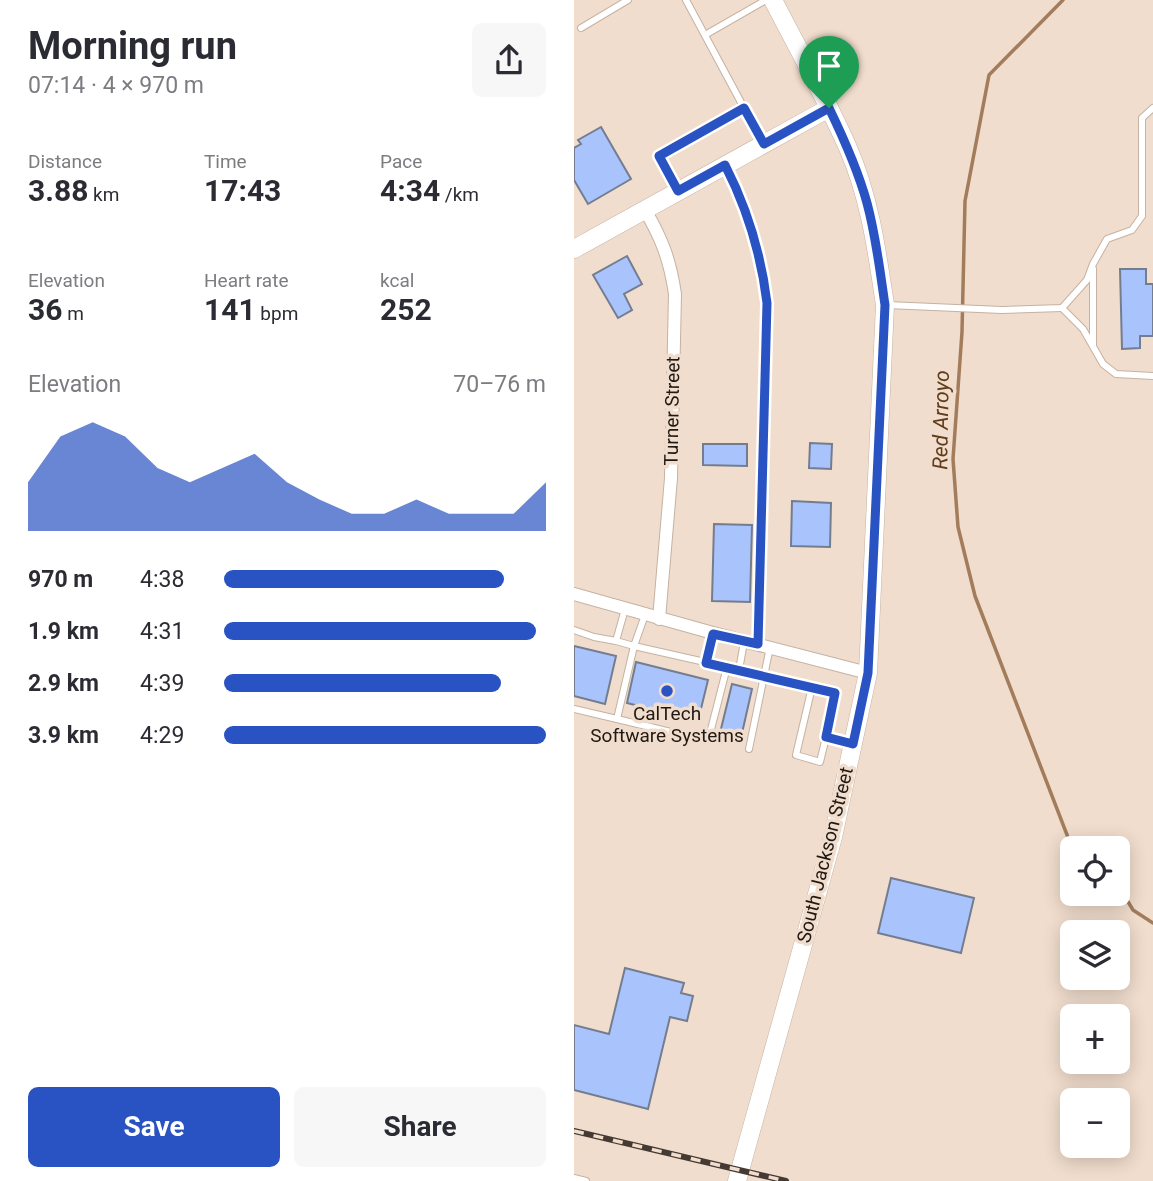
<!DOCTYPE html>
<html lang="en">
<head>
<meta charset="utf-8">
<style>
  :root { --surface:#fff; --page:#f7f7f7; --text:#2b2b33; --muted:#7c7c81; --accent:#2953c2 }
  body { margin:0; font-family:Roboto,sans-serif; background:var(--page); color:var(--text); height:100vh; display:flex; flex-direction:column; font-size:26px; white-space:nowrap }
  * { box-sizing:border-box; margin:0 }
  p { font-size:23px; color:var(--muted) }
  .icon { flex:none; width:38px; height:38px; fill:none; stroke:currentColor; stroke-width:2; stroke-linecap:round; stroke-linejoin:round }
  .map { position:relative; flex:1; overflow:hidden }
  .sheet { display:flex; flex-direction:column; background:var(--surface); width:574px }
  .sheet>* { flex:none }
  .buttons { position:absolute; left:486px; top:836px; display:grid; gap:14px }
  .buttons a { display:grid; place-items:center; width:70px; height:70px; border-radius:10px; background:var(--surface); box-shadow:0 4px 18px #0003; font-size:35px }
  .pin { position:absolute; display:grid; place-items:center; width:60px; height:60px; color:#fff; margin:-72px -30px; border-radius:50% 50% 50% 0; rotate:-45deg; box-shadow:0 0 7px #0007 }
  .pin .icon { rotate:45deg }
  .round { display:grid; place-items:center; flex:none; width:74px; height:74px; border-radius:10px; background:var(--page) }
  .summary { display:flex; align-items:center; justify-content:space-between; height:119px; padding:0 28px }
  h1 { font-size:38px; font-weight:700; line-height:52px }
  .figures { display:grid; grid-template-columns:repeat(3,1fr); gap:10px; height:119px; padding:7px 28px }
  .figures div { display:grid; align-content:center }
  .figures b { font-size:30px; font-weight:700 }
  .figures small { font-size:19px; font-weight:400 }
  .figures p { font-size:19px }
  .chart { height:196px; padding:14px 28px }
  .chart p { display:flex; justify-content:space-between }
  .chart svg { width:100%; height:126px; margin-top:7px; fill:var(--accent); opacity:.7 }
  .cta { display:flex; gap:14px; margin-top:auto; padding:14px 28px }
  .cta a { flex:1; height:80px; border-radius:10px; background:var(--accent); color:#fff; font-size:28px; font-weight:700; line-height:80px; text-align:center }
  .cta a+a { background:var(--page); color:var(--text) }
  ul { padding:0 28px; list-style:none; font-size:23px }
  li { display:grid; grid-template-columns:112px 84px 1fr; align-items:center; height:52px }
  li i { height:18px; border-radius:9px; background:var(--accent) }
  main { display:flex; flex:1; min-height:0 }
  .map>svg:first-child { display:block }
</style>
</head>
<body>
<main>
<section class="sheet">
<div class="summary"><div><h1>Morning run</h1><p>07:14 · 4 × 970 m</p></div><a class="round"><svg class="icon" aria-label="share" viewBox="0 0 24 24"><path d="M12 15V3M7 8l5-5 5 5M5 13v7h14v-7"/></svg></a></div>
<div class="figures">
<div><p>Distance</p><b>3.88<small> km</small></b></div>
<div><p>Time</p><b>17:43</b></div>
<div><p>Pace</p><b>4:34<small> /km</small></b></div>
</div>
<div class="figures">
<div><p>Elevation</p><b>36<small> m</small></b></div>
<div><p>Heart rate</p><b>141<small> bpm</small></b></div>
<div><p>kcal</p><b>252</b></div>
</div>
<div class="chart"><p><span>Elevation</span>70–76 m</p>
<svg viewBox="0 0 160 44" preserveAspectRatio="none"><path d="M0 44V27L10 11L20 6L30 11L40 22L50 27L60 22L70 17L80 27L90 33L100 38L110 38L120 33L130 38L140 38L150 38L160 27V44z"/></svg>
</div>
<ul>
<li><b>970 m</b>4:38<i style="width:87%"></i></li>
<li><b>1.9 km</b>4:31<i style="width:97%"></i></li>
<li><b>2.9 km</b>4:39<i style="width:86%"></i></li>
<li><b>3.9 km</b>4:29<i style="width:100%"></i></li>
</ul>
<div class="cta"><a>Save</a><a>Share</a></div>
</section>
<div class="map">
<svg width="579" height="1181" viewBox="0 0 579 1181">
  <rect width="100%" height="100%" fill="#f1ddcd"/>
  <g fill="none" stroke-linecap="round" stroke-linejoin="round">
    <g stroke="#a27c5b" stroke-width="3.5">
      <path d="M489,0l-74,75 -24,126 -3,131 -9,127 5,68 17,69 94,244 12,9"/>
      <path d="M544,885l15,25 20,13"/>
    </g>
  </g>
  <g fill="#a9c4fc" stroke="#747d90" stroke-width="2">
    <path d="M27,127l30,52 -43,25 -14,-24v-32l7,-4 -3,-4z"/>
    <path d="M53,256l15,28 -18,10 8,16 -14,8 -25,-43z"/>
    <path d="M546,269h26v15h7v52h-13v12l-18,1z"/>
    <path d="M236,443l22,1 -1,25 -22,-1z"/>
    <path d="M129,444h44v22l-44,-1z"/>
    <path d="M218,501l39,2 -1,44 -39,-1z"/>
    <path d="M140,524l38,1 -2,77 -38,-1z"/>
    <path d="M0,646l42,10 -11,48 -31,-8z"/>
    <path d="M62,662l72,18 -10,41 -71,-18z"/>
    <path d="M158,684l20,5 -12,53 -21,-5z"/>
    <path d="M317,878l83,20 -13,55 -83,-20z"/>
    <path d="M51,968l59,15 -3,10 12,3 -6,25 -17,-4 -22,92 -74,-19v-65l35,9z"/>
  </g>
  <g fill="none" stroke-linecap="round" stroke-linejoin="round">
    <g stroke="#c5b2a2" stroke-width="8">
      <g id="lane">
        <path d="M112,0l58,108"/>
        <path d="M7,28l47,-28"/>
        <path d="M131,35l61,-35"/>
        <path d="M152,167c22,44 35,87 41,136l-9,341"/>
        <path d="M103,189l-18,-33 85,-48 19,34"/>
        <path d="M519,269v76"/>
        <path d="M313,305l115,5 60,-2 25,-28 6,-16 14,-25 25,-9 10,-14v-98l11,-10"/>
        <path d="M488,308l21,21 20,35 13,10 37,2"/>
        <path d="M0,630l20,7 22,4 9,-32"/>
        <path d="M42,641l18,5 11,-31"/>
        <path d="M170,642l-5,28 73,17"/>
        <path d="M132,663l7,-30"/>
        <path d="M153,667l-93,-21 -17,73 91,22 19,-74 12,3"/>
        <path d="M0,709l43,10"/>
        <path d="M252,737l9,-44 -23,-6 -16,68 24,7 6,-25 25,7"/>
        <path d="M175,749l21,-102"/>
        <path d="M0,1178l12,3"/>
      </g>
    </g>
    <g stroke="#c5b2a2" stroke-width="14">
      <g id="street">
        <path d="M71,210c17,29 25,50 30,84l-4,184 -12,141"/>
        <path d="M0,594l139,39 155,40"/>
      </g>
    </g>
    <g stroke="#c5b2a2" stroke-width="19">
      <g id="secondary">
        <path d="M0,249l255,-141"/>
        <path d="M163,1181l96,-344 35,-164 17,-368c-8,-53 -15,-107 -37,-157 -22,-50 -50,-99 -75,-148"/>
      </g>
    </g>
    <use href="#lane" stroke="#fff" stroke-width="6"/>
    <use href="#street" stroke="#fff" stroke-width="12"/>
    <use href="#secondary" stroke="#fff" stroke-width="18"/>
    <g stroke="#443a33" stroke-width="6">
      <path id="rail" d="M0,1131l212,50"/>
    </g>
    <use href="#rail" stroke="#f1ddcd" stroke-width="3.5" stroke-dasharray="10" stroke-linecap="butt"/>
  </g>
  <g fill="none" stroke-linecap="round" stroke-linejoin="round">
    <g stroke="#fff" stroke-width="14">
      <path id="route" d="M170,108l20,36 65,-36c15,31 29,62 38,95 9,33 13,68 18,102l-17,368 -15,71 -27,-7 9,-44 -129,-30 7,-29 45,10 9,-341c-6,-50 -19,-93 -42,-138l-47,26 -19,-35z"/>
    </g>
    <use href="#route" stroke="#2953c2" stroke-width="9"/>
  </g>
  <circle fill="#2953c2" stroke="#f1ddcd" stroke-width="2.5" cx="93" cy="691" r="7"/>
  <g text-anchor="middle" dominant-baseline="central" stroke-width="7" stroke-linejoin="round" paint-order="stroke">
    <g font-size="19" fill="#201913" stroke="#f1ddcd">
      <text transform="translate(98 411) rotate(-89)">Turner Street</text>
      <text transform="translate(251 855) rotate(-76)">South Jackson Street</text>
    </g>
    <g font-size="19" fill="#201913" stroke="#f1ddcd">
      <text x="93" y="713">CalTech<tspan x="93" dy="22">Software Systems</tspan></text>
    </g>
    <g font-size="21" font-style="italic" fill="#5f3c1a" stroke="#f1ddcd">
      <text transform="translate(367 420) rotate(-89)">Red Arroyo</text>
    </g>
  </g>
</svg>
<div class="buttons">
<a><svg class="icon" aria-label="locate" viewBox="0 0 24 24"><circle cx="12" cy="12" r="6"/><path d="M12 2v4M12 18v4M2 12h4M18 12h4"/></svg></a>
<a><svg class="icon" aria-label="layers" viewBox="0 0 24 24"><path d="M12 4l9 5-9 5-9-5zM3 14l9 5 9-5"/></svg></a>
<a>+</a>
<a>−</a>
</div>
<div class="pin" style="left:255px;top:108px;background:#1e9e55"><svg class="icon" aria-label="arrive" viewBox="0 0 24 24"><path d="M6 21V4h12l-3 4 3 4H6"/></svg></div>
</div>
</main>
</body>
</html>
